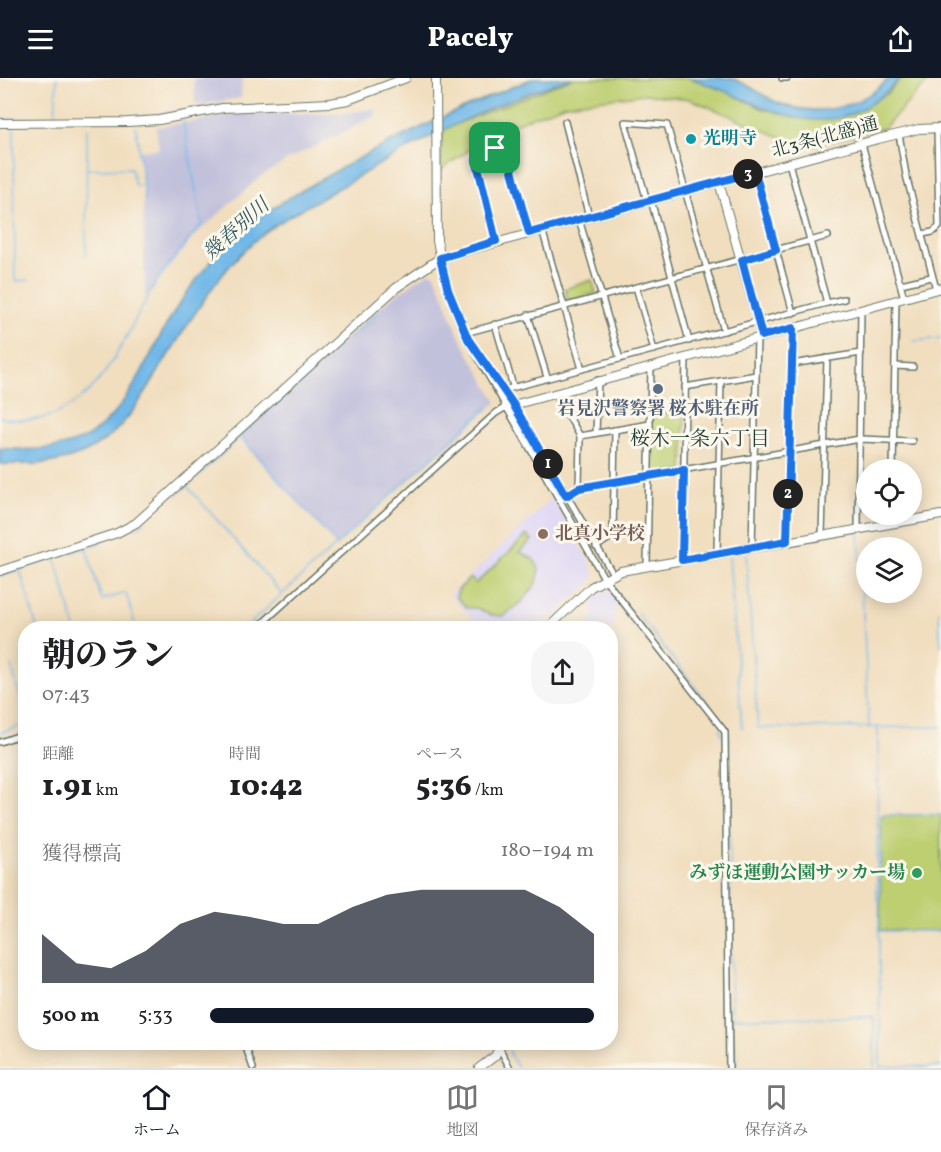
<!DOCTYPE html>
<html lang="ja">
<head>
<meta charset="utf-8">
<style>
  :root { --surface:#fff; --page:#f6f6f6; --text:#202124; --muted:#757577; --line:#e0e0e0; --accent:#111827 }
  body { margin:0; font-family:Vollkorn,"Noto Serif JP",serif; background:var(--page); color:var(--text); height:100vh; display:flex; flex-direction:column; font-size:22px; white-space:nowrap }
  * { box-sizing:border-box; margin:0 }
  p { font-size:20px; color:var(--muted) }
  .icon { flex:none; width:33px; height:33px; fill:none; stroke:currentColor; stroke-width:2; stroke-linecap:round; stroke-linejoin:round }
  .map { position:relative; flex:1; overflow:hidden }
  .details { position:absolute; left:18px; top:543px; width:600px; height:429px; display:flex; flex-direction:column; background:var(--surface); border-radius:24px; box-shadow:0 3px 15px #0003 }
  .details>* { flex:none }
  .fabs { position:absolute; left:856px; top:381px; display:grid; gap:12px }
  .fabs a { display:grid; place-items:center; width:66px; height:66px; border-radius:50%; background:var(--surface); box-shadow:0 3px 15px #0003; font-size:30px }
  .pin { position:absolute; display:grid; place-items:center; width:51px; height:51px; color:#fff; margin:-26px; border-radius:12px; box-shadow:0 3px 9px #0006 }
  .km { position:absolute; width:30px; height:30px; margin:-15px; border-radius:50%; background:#222; color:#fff; font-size:16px; line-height:30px; text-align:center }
  .round { display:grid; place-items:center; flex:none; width:63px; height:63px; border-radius:24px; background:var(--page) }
  .overview { display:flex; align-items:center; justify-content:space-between; height:102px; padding:0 24px }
  h1 { font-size:33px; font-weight:800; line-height:45px }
  .figures { display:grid; grid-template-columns:repeat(3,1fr); gap:9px; height:102px; padding:6px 24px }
  .figures div { display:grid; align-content:center }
  .figures b { font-size:30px; font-weight:800 }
  .figures small { font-size:16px; font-weight:400 }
  .figures p { font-size:16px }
  .chart { height:168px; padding:12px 24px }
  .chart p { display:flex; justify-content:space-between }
  .chart svg { width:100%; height:108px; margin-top:6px; fill:var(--accent); opacity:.7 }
  ul { padding:0 24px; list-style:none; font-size:20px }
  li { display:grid; grid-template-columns:96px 72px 1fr; align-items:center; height:45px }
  li i { height:15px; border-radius:8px; background:var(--accent) }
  header { display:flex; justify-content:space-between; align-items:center; height:78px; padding:0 24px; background:var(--accent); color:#fff; font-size:27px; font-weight:800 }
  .dock { display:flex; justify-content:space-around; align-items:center; height:84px; border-top:2px solid var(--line); background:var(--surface); font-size:16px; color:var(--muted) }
  .dock a { display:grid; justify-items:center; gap:3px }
  .dock .active { color:var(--accent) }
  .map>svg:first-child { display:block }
</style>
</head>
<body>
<header><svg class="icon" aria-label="menu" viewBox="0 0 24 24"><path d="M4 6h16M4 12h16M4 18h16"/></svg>Pacely<svg class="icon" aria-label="share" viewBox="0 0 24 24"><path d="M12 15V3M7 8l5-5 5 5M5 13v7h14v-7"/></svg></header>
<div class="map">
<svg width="941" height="990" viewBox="0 0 941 990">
  <rect width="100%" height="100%" fill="#fbf7ec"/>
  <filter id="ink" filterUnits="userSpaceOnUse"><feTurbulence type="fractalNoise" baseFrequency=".0167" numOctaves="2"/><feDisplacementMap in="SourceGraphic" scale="12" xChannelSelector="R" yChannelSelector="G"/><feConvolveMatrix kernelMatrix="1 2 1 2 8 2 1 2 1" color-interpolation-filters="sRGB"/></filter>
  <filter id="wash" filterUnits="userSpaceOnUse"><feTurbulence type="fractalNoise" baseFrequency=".008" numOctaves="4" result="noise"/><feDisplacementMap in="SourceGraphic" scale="24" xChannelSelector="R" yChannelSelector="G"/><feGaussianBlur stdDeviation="1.35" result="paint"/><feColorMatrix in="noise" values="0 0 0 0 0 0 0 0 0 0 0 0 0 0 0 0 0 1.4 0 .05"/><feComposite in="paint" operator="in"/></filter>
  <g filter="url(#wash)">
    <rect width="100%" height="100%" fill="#f1debf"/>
    <g fill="#ddd5f6">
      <path d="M552,420l42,73 -1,9 -52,48h-59l-32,-33z"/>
      <path d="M610,512l7,7 -4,30 -22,1 2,-34z"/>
    </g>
    <g fill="#c2c1dc">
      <path d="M194,0h48l-1,20 -46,7z"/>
      <path d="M375,30l1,8 -87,43 -29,18 -66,59 -49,61 -2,-111 -5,-35 21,-2 -3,-22 81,-13 108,-1z"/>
      <path d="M429,194l6,2 25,64 37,64 -161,142 -99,-108 153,-137z"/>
    </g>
    <g fill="#becf72" stroke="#6e8653" stroke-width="1.5">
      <path d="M573,0h115l23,6 52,25 56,11 68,-26 14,-16h30l-47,50 -78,20 -116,-49 -45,-5 -79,10 -49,19 -34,17 -42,30 1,-40z"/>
      <path d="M592,202l4,13 -28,8 -3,-12z"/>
      <path d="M685,331l-2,61 -34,7 1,-62z"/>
      <path d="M527,457l5,5 -13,12c43,14 6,50 -16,64l-13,-1 -13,-7h-10l-11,-11 2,-7 12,-12 6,5z"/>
      <path d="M881,737h60v116l-61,-1z"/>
    </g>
    <g fill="#71b8e8" stroke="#487a8e" stroke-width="1.5">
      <path d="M534,0h39c-83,25 -160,66 -234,110 -23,14 -49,26 -71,42 -44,32 -72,82 -101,127 -22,37 -45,80 -86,97 -26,11 -54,11 -81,10v-16c30,3 66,3 93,-15 40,-29 57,-84 83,-124 19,-30 43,-60 71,-83 22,-18 49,-32 73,-46 69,-40 140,-72 214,-102z"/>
      <path d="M689,0c12,0 29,0 41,0 17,4 33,19 49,25 39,15 82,5 110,-25h12c-75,80 -130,26 -212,0z"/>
    </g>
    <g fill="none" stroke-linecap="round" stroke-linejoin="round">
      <g stroke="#71b8e8" stroke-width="1.5">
        <path d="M852,38l5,13"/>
        <path d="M118,40l32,-2 74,-12"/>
        <path d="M0,41h33"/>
        <path d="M43,41l30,-1"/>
        <path d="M55,41l2,-41"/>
        <path d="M136,49l9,73"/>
        <path d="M14,50l1,153 14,-1"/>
        <path d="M87,91l44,-1 4,18 7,-1"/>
        <path d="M86,177l1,-127"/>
        <path d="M349,261l28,-26"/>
        <path d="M914,263l27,-3"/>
        <path d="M0,339c15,5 34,4 50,-1 58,-22 74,-81 104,-130 13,-22 32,-42 48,-62l-19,-104"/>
        <path d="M242,360l94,106"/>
        <path d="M188,409l94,107"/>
        <path d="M177,417l124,-113"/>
        <path d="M136,450l9,-5"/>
        <path d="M859,456l10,193"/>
        <path d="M86,470l16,52 24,-7 10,35"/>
        <path d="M746,475l12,175 183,-1"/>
        <path d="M729,479l13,171"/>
        <path d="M56,482l19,68"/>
        <path d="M20,492l17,58"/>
        <path d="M0,498l101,-33"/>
        <path d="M939,533l2,35"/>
        <path d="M637,535l91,116 4,312 3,4 1,23"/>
        <path d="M245,550l244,-222"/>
        <path d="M555,550l36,-35"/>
        <path d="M11,588l15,51"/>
        <path d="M720,651l2,6"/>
        <path d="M0,655l26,-9"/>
        <path d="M941,737h-60l-2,116h62"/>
        <path d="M877,822l1,-173"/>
        <path d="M879,853l1,137"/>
        <path d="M733,940l141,-1v51"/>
        <path d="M510,964v13l8,13"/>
        <path d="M501,984l2,6"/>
        <path d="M881,988l60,1"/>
      </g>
    </g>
  </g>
  <g filter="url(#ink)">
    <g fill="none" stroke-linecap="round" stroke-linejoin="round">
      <g stroke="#687565" stroke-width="8">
        <g id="street">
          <path d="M782,0h5"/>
          <path d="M565,44l24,95"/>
          <path d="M899,56l7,41 30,114"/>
          <path d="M862,66l42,154"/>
          <path d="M755,94l38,141"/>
          <path d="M651,122l38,141"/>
          <path d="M647,123l-22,-79 42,3 57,206"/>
          <path d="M579,141l41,140"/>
          <path d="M542,151l40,140"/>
          <path d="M922,156l11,-2 6,-5 -2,-99"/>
          <path d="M496,163l-20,-82 29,-14 24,88"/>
          <path d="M901,206l30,-7"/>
          <path d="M636,209l18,63"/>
          <path d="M827,225l17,-4"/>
          <path d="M528,237l19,62"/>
          <path d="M495,246l18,62"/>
          <path d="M465,255l363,-97"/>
          <path d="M468,262l136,238 121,154 4,336"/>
          <path d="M473,267l40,59 100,170"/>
          <path d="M792,286l69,-11"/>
          <path d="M895,288l18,1"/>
          <path d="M685,309l36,-6"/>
          <path d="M504,312l323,-87 -38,-140"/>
          <path d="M555,315l25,43 -1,52"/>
          <path d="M596,355l2,-53"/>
          <path d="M580,358l70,-12"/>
          <path d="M893,392l3,-170"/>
          <path d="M560,421l19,-11 246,-43 35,-6 52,2"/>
          <path d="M858,451l3,-220"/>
          <path d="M822,457l5,-177"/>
          <path d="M787,463l6,-213"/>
          <path d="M596,469l17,-11 2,-106"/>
          <path d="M752,469l5,-209"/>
          <path d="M717,475l4,-172 35,-6"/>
          <path d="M682,481l4,-202"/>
          <path d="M647,487l4,-199"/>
          <path d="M257,550l239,-215 10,-6"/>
          <path d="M0,664l26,-9"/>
          <path d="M244,964l9,26"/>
          <path d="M500,971l10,19"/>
        </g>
      </g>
      <g stroke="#687565" stroke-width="10">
        <g id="secondary">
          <path d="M436,0l1,163 11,49 20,50"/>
          <path d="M0,45l128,-1 31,-2 64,-12 107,-5 18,-3 58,-22"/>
          <path d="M719,104l43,154"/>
          <path d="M506,329l435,-119"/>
          <path d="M0,493l117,-38 19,-10 260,-235 44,-30 438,-119 41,-10 22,-1"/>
          <path d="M548,550l43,-41 30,-16 320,-56"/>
          <path d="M479,990l16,-12 7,-14"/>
        </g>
      </g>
      <use href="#street" stroke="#fff" stroke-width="5"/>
      <use href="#secondary" stroke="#fff" stroke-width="8"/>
    </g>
  </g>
  <g fill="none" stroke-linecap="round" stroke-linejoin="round" filter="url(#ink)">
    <g stroke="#fff" stroke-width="12">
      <path id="route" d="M505,67l24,88 226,-61 21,78 -34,10 20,76 31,-8 -6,213 -105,19 2,-90 -105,18 -13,8 -53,-92 -45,-65 -20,-49 -8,-32 56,-17 -20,-82z"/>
    </g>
    <use href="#route" stroke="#1a73e8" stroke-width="8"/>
  </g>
  <circle fill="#0f9aa8" stroke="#fbf7ec" stroke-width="2" cx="691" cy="61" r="6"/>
  <circle fill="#5c6f8a" stroke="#fbf7ec" stroke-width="2" cx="658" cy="311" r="6"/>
  <circle fill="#8d6e63" stroke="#fbf7ec" stroke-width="2" cx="543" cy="456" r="6"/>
  <circle fill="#2e9e5b" stroke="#fbf7ec" stroke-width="2" cx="917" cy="795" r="6"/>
  <g text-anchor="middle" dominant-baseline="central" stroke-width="6" stroke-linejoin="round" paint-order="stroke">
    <g font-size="18" fill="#1f3d34" stroke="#fbf7ec">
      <text transform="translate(825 60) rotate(-15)">北3条(北盛)通</text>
    </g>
    <g font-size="18" font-weight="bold" fill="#0d838f" stroke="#fbf7ec" text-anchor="start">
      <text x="703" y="61">光明寺</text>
    </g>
    <g font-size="18" font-weight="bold" fill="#4e5e75" stroke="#fbf7ec">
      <text x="658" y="331">岩見沢警察署 桜木駐在所</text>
    </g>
    <g font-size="18" font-weight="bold" fill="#785e54" stroke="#fbf7ec" text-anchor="start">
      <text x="555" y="456">北真小学校</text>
    </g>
    <g font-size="18" font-weight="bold" fill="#27864d" stroke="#fbf7ec" text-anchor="end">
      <text x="905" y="795">みずほ運動公園サッカー場</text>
    </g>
    <g font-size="20" font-style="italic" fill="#345c61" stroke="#fbf7ec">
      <text transform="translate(237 152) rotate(-42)">幾春別川</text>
    </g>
    <g font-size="20" fill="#1f3d34" stroke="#fbf7ec">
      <text x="700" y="362">桜木一条六丁目</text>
    </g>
  </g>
</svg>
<div class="fabs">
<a><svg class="icon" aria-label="locate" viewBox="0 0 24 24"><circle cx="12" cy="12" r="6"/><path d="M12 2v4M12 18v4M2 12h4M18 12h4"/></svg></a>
<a><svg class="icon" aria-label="layers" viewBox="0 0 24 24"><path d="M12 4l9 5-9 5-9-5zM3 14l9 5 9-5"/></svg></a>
</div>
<div class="pin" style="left:495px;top:70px;background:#1e9e55"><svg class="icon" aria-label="arrive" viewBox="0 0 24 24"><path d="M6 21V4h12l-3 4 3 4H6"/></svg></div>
<b class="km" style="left:548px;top:386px">1</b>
<b class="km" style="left:788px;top:416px">2</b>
<b class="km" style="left:748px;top:96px">3</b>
<section class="details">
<div class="overview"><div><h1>朝のラン</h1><p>07:43</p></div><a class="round"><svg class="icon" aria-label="share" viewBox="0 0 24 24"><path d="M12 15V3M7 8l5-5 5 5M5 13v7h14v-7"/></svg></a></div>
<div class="figures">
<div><p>距離</p><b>1.91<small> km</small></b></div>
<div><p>時間</p><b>10:42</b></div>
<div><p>ペース</p><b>5:36<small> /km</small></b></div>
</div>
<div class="chart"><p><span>獲得標高</span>180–194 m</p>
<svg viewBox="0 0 160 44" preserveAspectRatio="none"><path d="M0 44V24L10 36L20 38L30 31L40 20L50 15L60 17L70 20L80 20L90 13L100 8L110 6L120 6L130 6L140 6L150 13L160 24V44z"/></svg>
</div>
<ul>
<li><b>500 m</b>5:33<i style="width:100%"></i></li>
</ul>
</section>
</div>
<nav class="dock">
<a class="active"><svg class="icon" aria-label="home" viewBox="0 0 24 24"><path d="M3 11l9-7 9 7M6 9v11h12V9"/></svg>ホーム</a>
<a><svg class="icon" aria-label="map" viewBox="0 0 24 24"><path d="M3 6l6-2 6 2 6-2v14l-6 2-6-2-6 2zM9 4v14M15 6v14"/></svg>地図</a>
<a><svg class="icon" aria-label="saved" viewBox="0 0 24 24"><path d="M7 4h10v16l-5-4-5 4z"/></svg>保存済み</a>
</nav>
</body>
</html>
